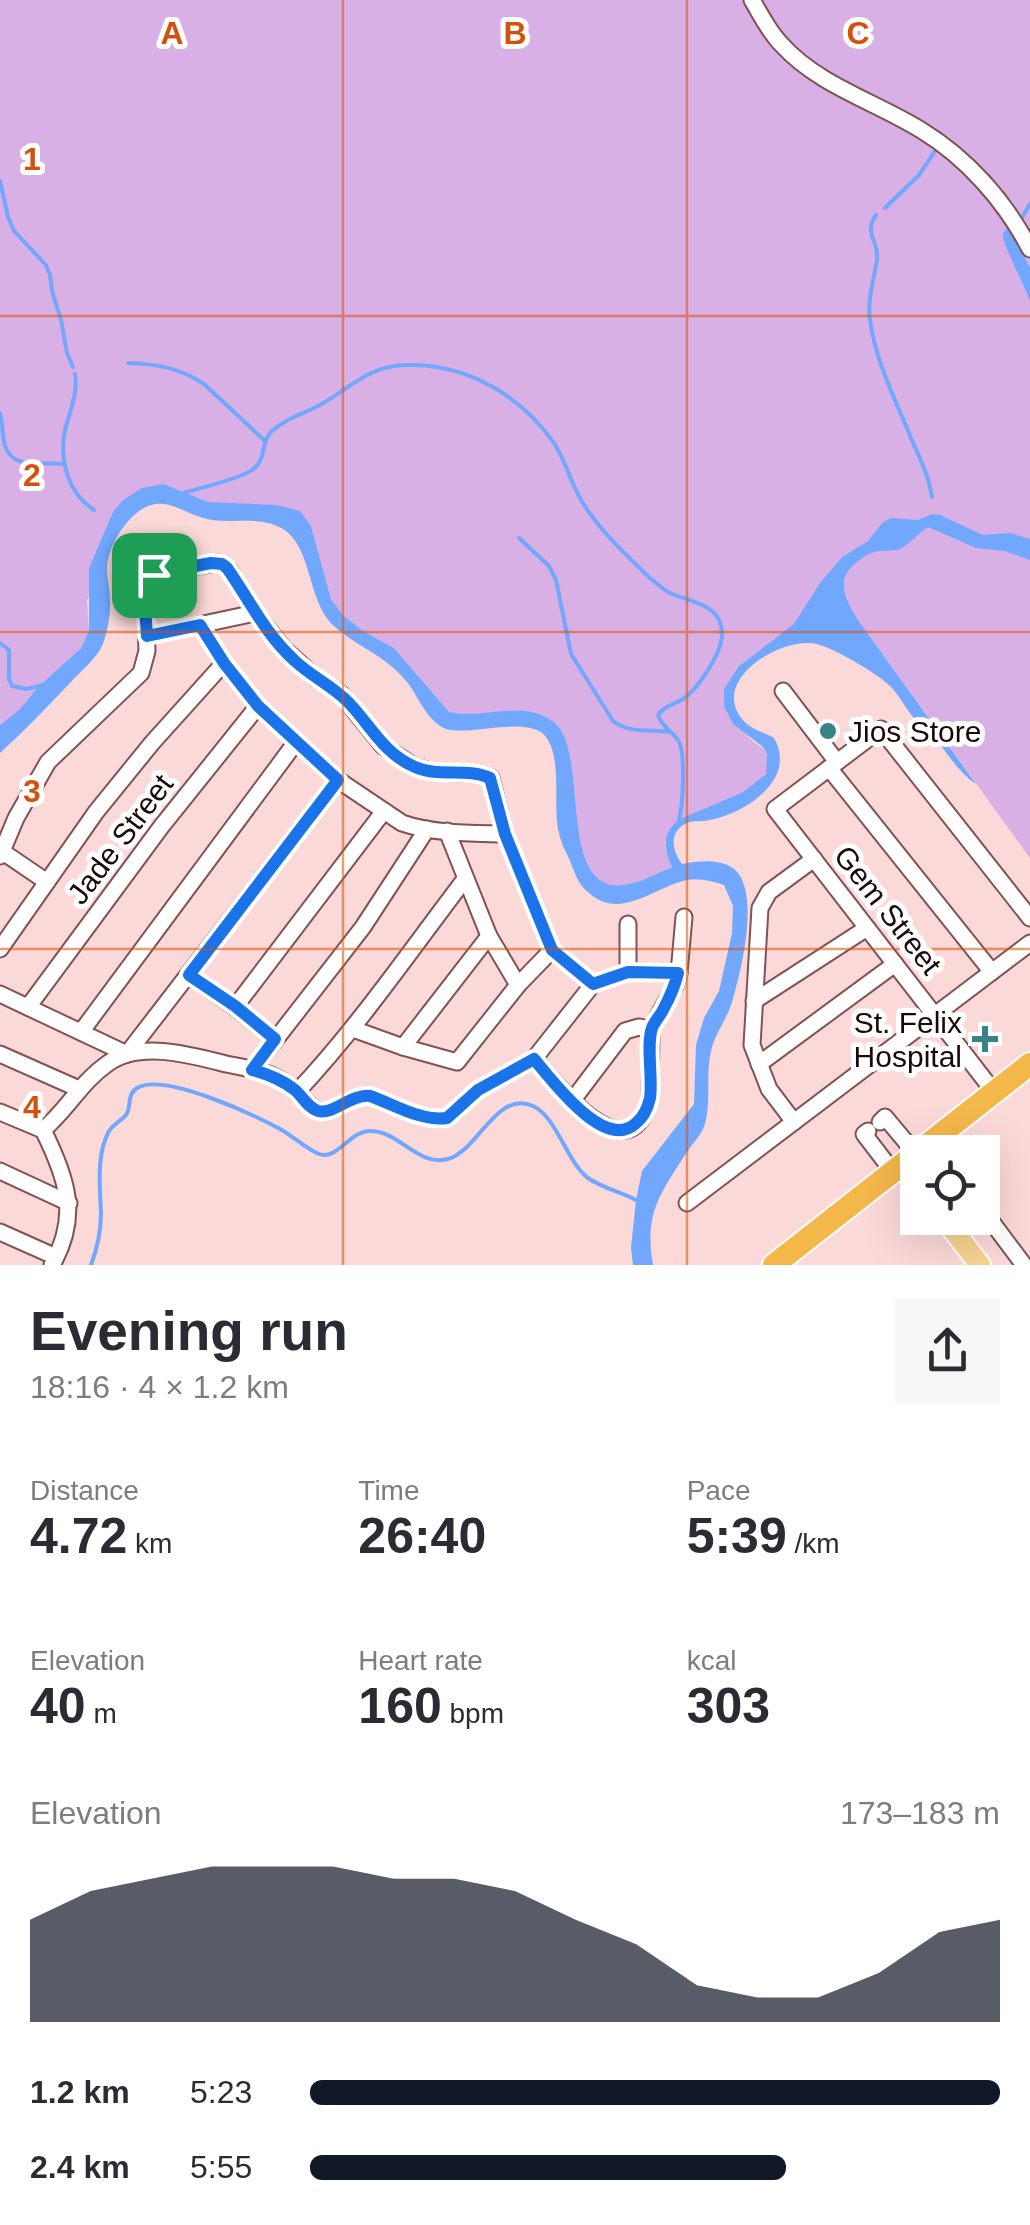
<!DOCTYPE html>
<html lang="en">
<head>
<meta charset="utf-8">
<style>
  :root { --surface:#fff; --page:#f7f7f7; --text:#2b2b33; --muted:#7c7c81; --accent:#111827 }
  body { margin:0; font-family:Helvetica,sans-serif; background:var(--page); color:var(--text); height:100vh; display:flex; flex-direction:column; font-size:38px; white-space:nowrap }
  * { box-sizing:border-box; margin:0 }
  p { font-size:32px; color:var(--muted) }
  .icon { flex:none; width:55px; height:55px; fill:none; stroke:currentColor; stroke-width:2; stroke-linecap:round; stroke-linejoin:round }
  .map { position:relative; height:1265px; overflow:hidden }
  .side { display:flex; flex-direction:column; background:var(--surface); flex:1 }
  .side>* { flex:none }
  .fabs { position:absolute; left:900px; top:1135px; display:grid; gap:20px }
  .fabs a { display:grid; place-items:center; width:100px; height:100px; border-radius:0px; background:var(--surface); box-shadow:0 10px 40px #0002; font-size:50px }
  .pin { position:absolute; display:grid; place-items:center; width:85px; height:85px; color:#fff; margin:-42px; border-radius:20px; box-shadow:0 5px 15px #0006 }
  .round { display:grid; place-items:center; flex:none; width:105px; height:105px; border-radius:0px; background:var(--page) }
  .head { display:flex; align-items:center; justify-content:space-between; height:170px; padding:0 30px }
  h1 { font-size:55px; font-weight:800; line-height:75px }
  .figures { display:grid; grid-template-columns:repeat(3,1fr); gap:15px; height:170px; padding:10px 30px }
  .figures div { display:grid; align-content:center }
  .figures b { font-size:50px; font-weight:800 }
  .figures small { font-size:28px; font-weight:400 }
  .figures p { font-size:28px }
  .chart { height:280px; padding:20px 30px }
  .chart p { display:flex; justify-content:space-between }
  .chart svg { width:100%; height:180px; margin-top:10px; fill:var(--accent); opacity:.7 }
  ul { padding:0 30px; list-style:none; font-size:32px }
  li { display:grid; grid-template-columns:160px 120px 1fr; align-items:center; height:75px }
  li i { height:25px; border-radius:12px; background:var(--accent) }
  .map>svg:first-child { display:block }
</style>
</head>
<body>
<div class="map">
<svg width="1030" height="1265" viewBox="0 0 1030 1265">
  <rect width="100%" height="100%" fill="#fbd9d8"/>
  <path fill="#d9b0e5" d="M0,0h1030v858l-172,-238c-12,-20 -23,-38 -3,-57l-13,-6c-19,20 -29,46 -47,66 -26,28 -50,27 -70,66 6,14 12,32 21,45 14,18 24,7 20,40l-23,18 -63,27 -15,23 1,9 7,15c-18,8 -38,21 -58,19 -56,-5 -26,-134 -61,-163 -30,-24 -71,-2 -105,-9l-55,-65 -31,-17 -19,-15 -13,-17 -20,-73 -70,-21 -33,-3 -44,-18 -41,16 -36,101 2,31 -8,16 -43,39 -18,22 -20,16z"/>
  <g fill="#71a8fd">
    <path d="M1008,226l22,42v33c-4,-13 -29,-59 -27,-67 1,-3 4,-5 5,-8z"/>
    <path d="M164,484l44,18 69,3 23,6 11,15 20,73 13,17 19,15 31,17 55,64c33,8 75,-14 105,10 35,28 5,157 60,163 20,2 41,-11 58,-18 -9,-19 -10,-35 8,-48l63,-27 23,-18 1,-19 -4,-8 -30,-23 -9,-18v-17l15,-23 55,-42 26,-41 22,-26 26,-16 14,-18 9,-5 27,2 14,-6 8,1 43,20 27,-2 20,6v21l-25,-9 -29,-3 -48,-21c-10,6 -16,15 -26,21 -7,4 -16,2 -24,3 -8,1 -15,6 -21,11 -23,18 -11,38 1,58l118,164c-18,-12 -28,-30 -41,-46 -7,-8 -15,-14 -22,-21 -8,-10 -14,-22 -23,-31 -13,-13 -55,-37 -73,-42 -35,-8 -107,35 -75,75 9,11 20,12 32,19 7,12 8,25 2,38 -12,23 -41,39 -66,44 -8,2 -16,0 -23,3 -19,9 -15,27 -5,41 16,-3 38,-6 52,5 27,22 7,103 -2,133 -5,17 -17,31 -21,49 -6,24 1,52 -7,76 -3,8 -12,17 -17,25 -27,42 -43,61 -34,113h-20l-2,-17 5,-48 6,-29 52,-67 2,-59 8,-27 15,-27 13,-58 1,-27 -9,-21c-12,-4 -24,-7 -37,-5 -33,7 -66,41 -98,13 -11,-8 -14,-20 -19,-32 -4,-9 -9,-18 -11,-28 -7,-28 4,-72 -13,-96 -16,-21 -71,-3 -95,-7 -22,-3 -32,-33 -44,-48 -23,-28 -48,-34 -72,-55 -30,-26 -21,-86 -58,-101 -23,-10 -50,-1 -74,-8 -23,-7 -40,-24 -64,-7 -16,12 -32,38 -32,58 0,10 3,20 3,30 1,14 -3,39 -10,51 -8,12 -21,23 -31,34 -22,23 -45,47 -69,69v-28l20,-16 18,-22 43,-39 8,-17v-63l24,-56 10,-12 19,-12z"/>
  </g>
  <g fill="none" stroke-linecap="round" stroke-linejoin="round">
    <g stroke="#71a8fd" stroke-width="4">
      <path d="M0,181l8,36 6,14 32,34 4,10 2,16 9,29 6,33 6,14"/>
      <path d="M885,208l34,-33 16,-24"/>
      <path d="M876,215c-13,19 3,25 1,44 -3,21 -10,40 -7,61 5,40 26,81 41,118 8,19 18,38 21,59"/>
      <path d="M1021,219l9,-15"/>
      <path d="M128,363c29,1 52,5 76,21l60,56"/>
      <path d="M75,374c3,21 -5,36 -10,56 -6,31 3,63 29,80"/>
      <path d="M0,413c3,10 2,23 5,33 8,25 40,15 60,18"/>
      <path d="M180,494c16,-5 60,-15 72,-24 15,-10 8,-27 19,-38 13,-13 32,-18 47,-26 30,-16 51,-41 88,-41 60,-2 114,30 148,78 11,17 16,37 26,55 17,30 45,56 70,80 6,5 12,10 18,14 22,11 55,11 54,43 0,18 -25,55 -39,64 -9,6 -18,6 -25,16 4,12 13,15 20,25 8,12 5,65 1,80"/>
      <path d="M519,538l30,28 7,14 15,74 42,67c17,13 37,8 57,11"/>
      <path d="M0,643l9,7v29l3,7 15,3 16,-4"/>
      <path d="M91,1265c6,-16 10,-35 10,-52 -1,-27 -5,-58 8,-82 5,-8 11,-9 17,-16 6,-8 0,-20 11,-27 27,-16 117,27 143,41 13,7 26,20 39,25 19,7 31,-25 53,-23 28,1 46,36 76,28 29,-7 49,-70 85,-53 24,11 33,55 55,72 14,10 33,14 48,22"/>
    </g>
    <g stroke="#815253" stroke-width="19">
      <g id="minor">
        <path d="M752,0c9,15 17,32 30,45 36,40 94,57 139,85 46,28 84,71 109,119"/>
        <path d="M200,625l24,38 34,43 80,74 64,43c32,11 69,10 103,11l47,116 -34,35 -61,77 -54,-15 -50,-18"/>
        <path d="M147,636l108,-23"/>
        <path d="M783,691l54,71"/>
        <path d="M829,768l163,204"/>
        <path d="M447,831l42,105 29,49"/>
        <path d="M3,852l44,30"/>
        <path d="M0,856l16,-38 32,-56 93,-89 6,-22 -2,-58 4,-14 15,-7 53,-9 5,1 8,7 25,42 28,35 33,30 25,16 42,52 32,21 19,5 46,2 11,4 14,56"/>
        <path d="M0,949l96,-137 56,-69 72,-80"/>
        <path d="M552,950l41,34"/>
        <path d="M628,972v-48"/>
        <path d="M189,975l46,32 40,32"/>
        <path d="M0,994l127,60"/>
        <path d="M754,1001l113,-73"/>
        <path d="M28,1007l133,-180 97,-121"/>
        <path d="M235,1007l149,-196"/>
        <path d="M81,1032l215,-290"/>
        <path d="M403,1047l86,-111"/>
        <path d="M0,1054l79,35"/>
        <path d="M127,1054l211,-274"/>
        <path d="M534,1059c24,27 97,121 116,38l1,-68 24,-43 4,-13 5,-56"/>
        <path d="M759,1064l136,-100"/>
        <path d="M252,1070l111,-143 64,-98"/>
        <path d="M297,1092c62,-66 113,-141 168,-213"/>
        <path d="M994,1092l-219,-283 106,-80 149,189"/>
        <path d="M572,1101l53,-70 14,-4 12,2"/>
        <path d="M0,1112l43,18c24,48 37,86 9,135"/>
        <path d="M794,1122l-25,-33 -17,-44 8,-137 9,-16 45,-33"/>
        <path d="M880,1122l5,-5 31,37"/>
        <path d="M43,1130c24,-20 38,-48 64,-66 32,-24 84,-9 119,0 15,3 31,5 45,11 9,4 18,10 26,17 7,6 13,17 23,19 16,3 30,-17 50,-15 23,8 53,26 77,22l31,-28 56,-31 59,-75 35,-12 51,1"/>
        <path d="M868,1131l-4,3 29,38"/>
        <path d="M0,1171l69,32"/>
        <path d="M687,1203l343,-260"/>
        <path d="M982,1209l42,56"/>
        <path d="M0,1232l56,25"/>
      </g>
    </g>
    <g stroke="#fff" stroke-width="24">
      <g id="major">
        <path d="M902,1164l16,20"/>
        <path d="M944,1218l36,47"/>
      </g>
    </g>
    <g stroke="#fff" stroke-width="26">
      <path id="highway" d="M774,1265l256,-201"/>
    </g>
    <use href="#minor" stroke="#fff" stroke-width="15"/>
    <use href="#major" stroke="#f8d492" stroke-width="20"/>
    <use href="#highway" stroke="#f4b74a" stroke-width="22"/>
  </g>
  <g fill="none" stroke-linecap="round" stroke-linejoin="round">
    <g stroke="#fff" stroke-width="20">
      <path id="route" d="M211,563l11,1 5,4c22,31 38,66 68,93 17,16 38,25 54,42 22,23 35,51 66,64 24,11 52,0 75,11l15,56 47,116 41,34 35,-12 50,1c-3,12 -8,24 -14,35 -3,7 -10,14 -12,20 -6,17 1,50 -2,70 -2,9 -7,20 -15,26 -31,27 -83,-44 -101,-65l-56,31 -31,28c-25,4 -54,-14 -77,-22 -20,-2 -36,19 -52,15 -10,-3 -16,-15 -23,-21 -14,-11 -27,-16 -43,-20l23,-31 -40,-33 -46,-31 149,-195 -80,-74 -34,-43 -24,-38 -53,11 -3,-43 4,-14 16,-7z"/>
    </g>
    <use href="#route" stroke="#1a73e8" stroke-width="12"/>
  </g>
  <path fill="none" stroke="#d4510c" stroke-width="2.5" stroke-opacity="0.55" d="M343,0v1265M687,0v1265M0,316h1030M0,632h1030M0,949h1030"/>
  <g fill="#3a8385" stroke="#fff" stroke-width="4">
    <circle cx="828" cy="731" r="10"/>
    <path d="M980 1024h10v10h10v10h-10v10h-10v-10h-10v-10h10z"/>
  </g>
  <g text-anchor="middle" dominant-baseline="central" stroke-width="10" stroke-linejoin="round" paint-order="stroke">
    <g font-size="30" fill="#1b090a" stroke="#fff" text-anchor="start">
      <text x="848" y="731">Jios Store</text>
      <text x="962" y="1022" text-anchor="end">St. Felix<tspan x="962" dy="34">Hospital</tspan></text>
    </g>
    <g font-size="30" fill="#1b090a" stroke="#fff">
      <text transform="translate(120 839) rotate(-53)">Jade Street</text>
      <text transform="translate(888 910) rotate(52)">Gem Street</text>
    </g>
  </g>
  <g font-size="32" text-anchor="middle" font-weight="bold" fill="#d4510c" stroke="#fff" stroke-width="10" stroke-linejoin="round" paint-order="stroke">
    <text x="172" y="44">A</text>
    <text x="515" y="44">B</text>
    <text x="858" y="44">C</text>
    <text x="32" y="170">1</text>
    <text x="32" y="486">2</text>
    <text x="32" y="802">3</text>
    <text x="32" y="1118">4</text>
  </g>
</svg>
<div class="fabs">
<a><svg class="icon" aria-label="locate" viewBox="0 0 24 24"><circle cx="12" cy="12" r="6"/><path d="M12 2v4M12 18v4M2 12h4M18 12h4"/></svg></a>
</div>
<div class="pin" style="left:154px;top:575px;background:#1e9e55"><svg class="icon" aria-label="arrive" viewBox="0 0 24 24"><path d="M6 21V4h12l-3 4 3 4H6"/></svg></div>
</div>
<section class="side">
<div class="head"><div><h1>Evening run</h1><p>18:16 · 4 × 1.2 km</p></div><a class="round"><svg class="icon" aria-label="share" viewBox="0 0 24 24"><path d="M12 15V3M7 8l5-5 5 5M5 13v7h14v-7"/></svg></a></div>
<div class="figures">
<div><p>Distance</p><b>4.72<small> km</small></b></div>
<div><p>Time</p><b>26:40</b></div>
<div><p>Pace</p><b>5:39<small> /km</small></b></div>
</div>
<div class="figures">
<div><p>Elevation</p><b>40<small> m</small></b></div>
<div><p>Heart rate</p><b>160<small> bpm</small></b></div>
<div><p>kcal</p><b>303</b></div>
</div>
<div class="chart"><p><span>Elevation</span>173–183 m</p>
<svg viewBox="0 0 160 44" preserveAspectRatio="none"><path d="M0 44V19L10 12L20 9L30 6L40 6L50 6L60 9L70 9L80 12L90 19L100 25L110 35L120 38L130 38L140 32L150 22L160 19V44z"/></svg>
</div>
<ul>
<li><b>1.2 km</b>5:23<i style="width:100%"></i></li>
<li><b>2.4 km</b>5:55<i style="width:69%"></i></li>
</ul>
</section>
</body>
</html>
